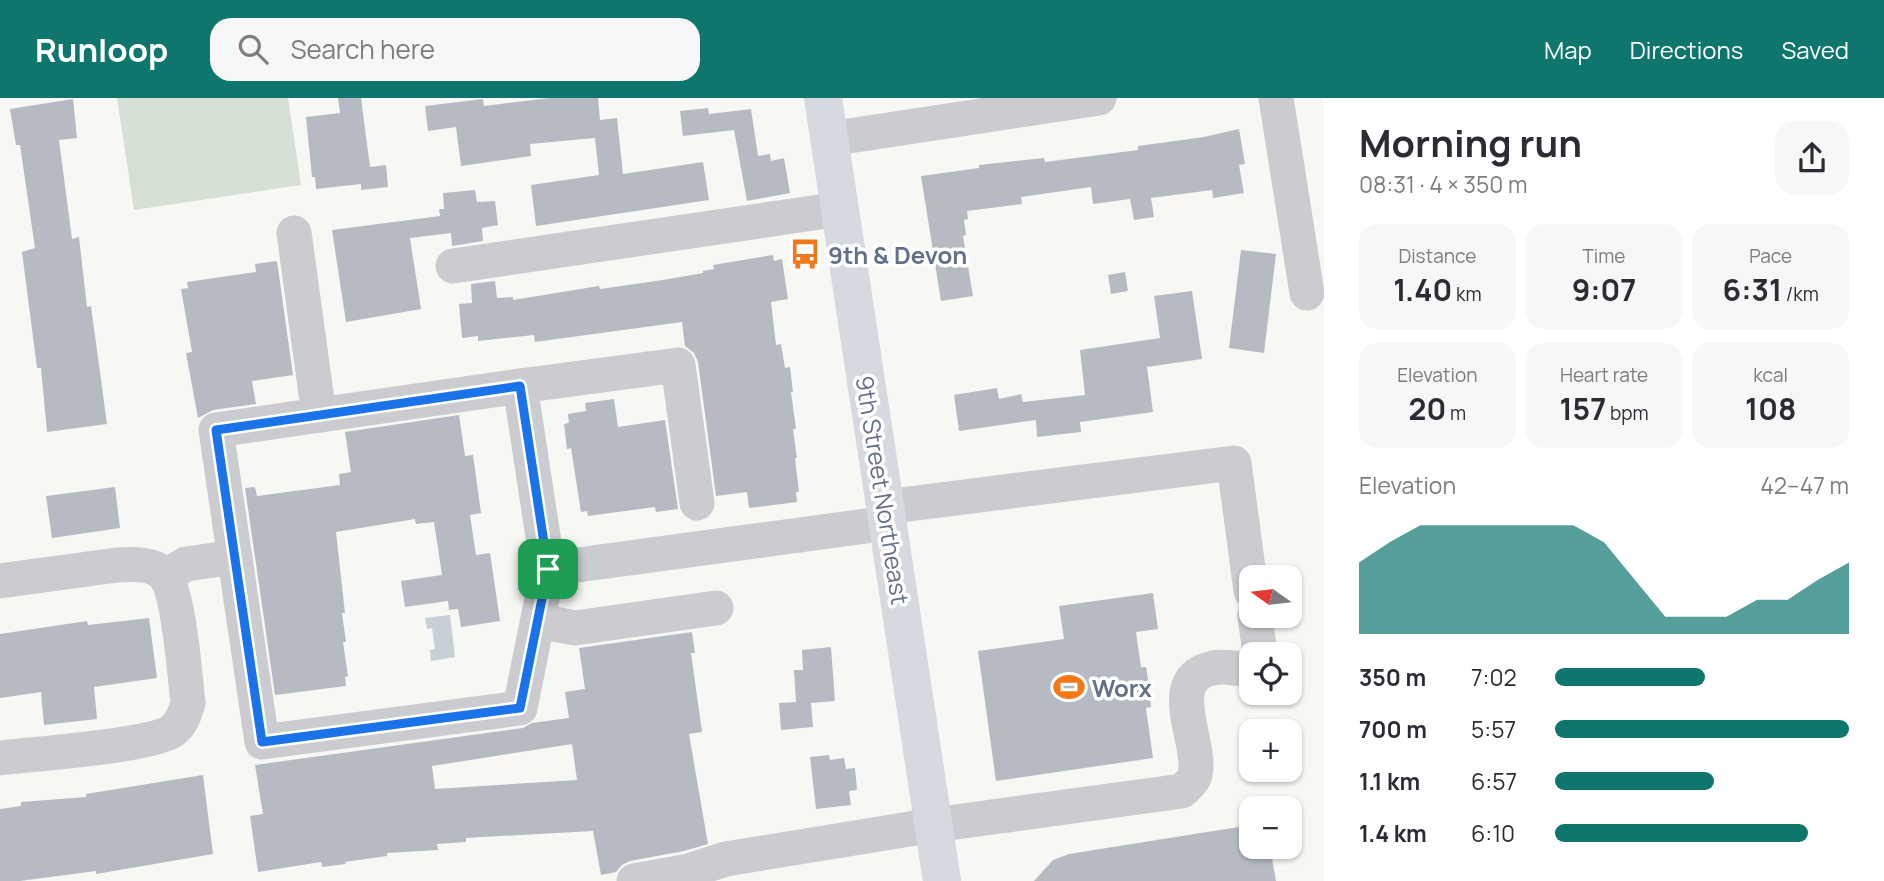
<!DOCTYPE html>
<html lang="en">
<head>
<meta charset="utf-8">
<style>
  :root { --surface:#fff; --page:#f7f7f7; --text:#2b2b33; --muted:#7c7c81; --accent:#0f766e }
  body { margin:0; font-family:Manrope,sans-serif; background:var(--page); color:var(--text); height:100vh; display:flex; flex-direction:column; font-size:26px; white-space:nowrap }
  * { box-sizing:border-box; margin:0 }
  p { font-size:23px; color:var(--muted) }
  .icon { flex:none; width:38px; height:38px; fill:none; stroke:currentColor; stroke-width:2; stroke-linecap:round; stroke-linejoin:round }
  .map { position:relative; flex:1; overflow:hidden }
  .sheet { display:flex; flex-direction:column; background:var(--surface); width:560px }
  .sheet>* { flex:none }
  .needle { width:46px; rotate:284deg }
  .controls { position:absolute; left:1239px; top:467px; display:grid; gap:14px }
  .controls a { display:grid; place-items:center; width:63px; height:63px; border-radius:14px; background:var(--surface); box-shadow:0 2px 5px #0004; font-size:35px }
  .pin { position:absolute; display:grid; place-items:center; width:60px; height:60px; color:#fff; margin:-30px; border-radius:14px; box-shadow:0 4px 10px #0006 }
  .round { display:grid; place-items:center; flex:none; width:74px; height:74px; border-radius:21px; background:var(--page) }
  .headline { display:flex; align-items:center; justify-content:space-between; height:119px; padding:0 35px }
  h1 { font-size:38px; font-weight:700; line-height:52px }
  .stats { display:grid; grid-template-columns:repeat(3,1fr); gap:10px; height:119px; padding:7px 35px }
  .stats div { display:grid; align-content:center; border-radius:18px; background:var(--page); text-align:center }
  .stats b { font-size:30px; font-weight:700 }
  .stats small { font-size:19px; font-weight:400 }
  .stats p { font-size:19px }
  .chart { height:196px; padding:14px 35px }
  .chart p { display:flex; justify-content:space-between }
  .chart svg { width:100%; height:126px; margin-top:7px; fill:var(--accent); opacity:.7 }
  ul { padding:0 35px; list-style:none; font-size:23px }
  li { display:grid; grid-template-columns:112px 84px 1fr; align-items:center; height:52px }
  li i { height:18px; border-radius:9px; background:var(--accent) }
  header { display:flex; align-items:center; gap:42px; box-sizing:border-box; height:98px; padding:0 35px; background:var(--accent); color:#fff }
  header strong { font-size:33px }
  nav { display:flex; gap:38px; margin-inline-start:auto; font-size:24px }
  .search { width:490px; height:63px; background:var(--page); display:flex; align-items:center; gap:18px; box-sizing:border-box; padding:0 24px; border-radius:21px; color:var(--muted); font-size:26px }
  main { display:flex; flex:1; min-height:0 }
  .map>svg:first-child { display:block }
</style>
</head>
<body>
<header>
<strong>Runloop</strong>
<div class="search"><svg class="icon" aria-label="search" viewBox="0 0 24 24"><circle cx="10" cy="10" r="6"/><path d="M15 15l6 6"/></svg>Search here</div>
<nav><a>Map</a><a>Directions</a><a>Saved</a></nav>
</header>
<main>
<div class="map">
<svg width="1324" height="783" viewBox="0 0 1324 783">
  <rect width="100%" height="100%" fill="#f7f7f4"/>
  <path fill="#d6e0d4" d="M117,0h171l13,87 -167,25z"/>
  <path fill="#c8cfd6" d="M450,517l5,42 -24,4 -1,-11 5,-1 -3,-21 -5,1 -2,-11z"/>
  <g fill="#b6bbc3" fill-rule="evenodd">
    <path d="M338,0h23l9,69 16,-2 2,22 -27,3v-6l-45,5 -1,-12h-3l-6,-60 34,-4z"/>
    <path d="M550,0h48l2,22 17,-2 6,56 80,-12 6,38 -173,26 -5,-41 68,-10 -4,-37 -65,6 1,12 -70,10 -5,-39 -28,4 -3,-25 58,-7 1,7z"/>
    <path d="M73,1l4,39 -18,2 13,99 7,-2 8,70 4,-1 16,118 -60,8 -6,-64h-4l-15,-116 13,-4 -15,-103h-4l-6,-36z"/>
    <path d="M708,10l1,6 42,-5 7,47 12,-2 1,7 13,-3 6,35 -43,8 -13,-71 -51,6 -3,-25z"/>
    <path d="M1239,31l6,35 -6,1 5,28 -31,5 -1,-8 -61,8 3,19 -20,3 -4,-21 -37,5 -2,-17 -70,10 1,7 -55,7 1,8 -4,1 2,15 -3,1 10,60 -32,5 -20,-125 58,-8v-3l65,-7 1,4 93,-12v-4l66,-9z"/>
    <path d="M475,92l2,12 18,-1 3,24 -16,3 1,13 -31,5 -1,-13 -41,5 11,71 -75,13 -14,-92 108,-14 -1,-7h5l-1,-16z"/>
    <path d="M1241,152l35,4 -12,99 -35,-5z"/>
    <path d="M773,157l1,6 8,-2 6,40 -17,3 5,43 5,-1 4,24 5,-1 3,25h-2l5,37h-3l4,29h-2l4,34h-3l1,10 -48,6 -2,-16 -31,4 -18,-134 -4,-9 -9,-7 -3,-24 -147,20 -1,-7 -56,6v-5l-16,2 -3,-34 13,-1 -1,-19 24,-3 2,17 16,-1v3l86,-14 1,3 63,-9 40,-7v-2l11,-2 -1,-4z"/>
    <path d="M277,163l16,114 -41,6 4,23 -43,6 -15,8 -12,-65 6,-1 -11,-63 7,-1 -1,-6 69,-10 -1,-8z"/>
    <path d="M1125,174l3,19 -17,3 -3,-19z"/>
    <path d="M1192,193l10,68 -55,8 6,45 -73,10 1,10 -44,5 -1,-17 -77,11 -5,-36 43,-7 2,11 22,-5 2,8 62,-7 -5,-45 80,-12 -6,-42z"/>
    <path d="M614,301l4,28 47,-7 13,89 -22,3 -1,-5 -67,9 -1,-5 -6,1 -10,-64 -4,1 -3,-25 5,-1 -1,-9 18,-3 -1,-8z"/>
    <path d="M459,317l6,41 8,-1 8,58 -11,2 6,40 14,-2 10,68 -39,6 -3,-18 -9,1 -1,-9 -43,6 -4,-26 41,-6 -8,-53 -18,2 -1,-5 -79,13 9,81h-3l4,29h-3l5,34 -3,1 1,9 -71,9 -30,-207 10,-1 2,9 83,-11 -1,-11 12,-2 -6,-40z"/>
    <path d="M115,389l5,41 -68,10 -6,-42z"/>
    <path d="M1153,495l5,36 -22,3 5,35h5l2,12 3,28 -5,1 7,50 -157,23 -18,-130 86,-12 -5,-33z"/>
    <path d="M149,520l8,60 -63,9 3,32 -53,6 -3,-33 -41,6v-64l87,-13 1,4z"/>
    <path d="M692,534l3,21h-4l11,79 -13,2 19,110 -24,7 -54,10 -8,4 -6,7 -15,3 -8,-44 -127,7v4l-29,2 1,6 -51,3v3l-42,6 1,2 -24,3 -1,-5 -63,10 -8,-56 13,-2 -8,-49 268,-37 9,-5 37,-5 -4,-26 20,-3 -6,-41zM572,646l5,36 -142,9 -3,-23z"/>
    <path d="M831,549l4,54 -24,2 2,24 -32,3 -2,-27 17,-1 -2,-32h9l-1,-20z"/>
    <path d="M829,657l1,5 14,-2 2,11 9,-1 2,22 -8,1 2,14 -35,4 -6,-52z"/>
    <path d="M203,677l10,79 -117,20v-3l-76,10h-20v-72l21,-3v-4l65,-5v-3z"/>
    <path d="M1251,727v22h19l6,34h-242l19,-21 16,-6z"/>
  </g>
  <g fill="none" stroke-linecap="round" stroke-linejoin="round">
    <g stroke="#caccd0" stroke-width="35">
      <path d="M1276,0l31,195"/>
      <path d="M829,41l270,-41"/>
      <path d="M294,135l25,182"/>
      <path d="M453,168l387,-57"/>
      <path d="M520,288l158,-21 19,138"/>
      <path d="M885,409l349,-44 17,128"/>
      <path d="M548,471l-28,139 -258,34 -46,-312 304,-44 28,183 340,-46"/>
      <path d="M166,478l20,-12 49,-7"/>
      <path d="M0,483l117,-16c14,-1 37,-2 47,10 15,16 21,103 24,128 -3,10 -6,21 -16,28 -21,15 -140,23 -172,27"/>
      <path d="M1255,518l5,38"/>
      <path d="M538,523l37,7 141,-20"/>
      <path d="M634,783l55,-10 37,-12 208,-34 248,-34c5,-5 11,-9 13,-16 8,-32 -34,-96 18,-107 12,-3 26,2 38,1"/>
    </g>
    <path stroke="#d6d9e0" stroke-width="38" d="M823,0l119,783"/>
  </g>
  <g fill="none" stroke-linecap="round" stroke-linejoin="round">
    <g stroke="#fff" stroke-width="14">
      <path id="route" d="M520,288l28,183 -28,139 -258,34 -46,-312z"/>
    </g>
    <use href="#route" stroke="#1a73e8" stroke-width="9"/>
  </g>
  <defs>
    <g id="bus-bare" transform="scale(2.415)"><path d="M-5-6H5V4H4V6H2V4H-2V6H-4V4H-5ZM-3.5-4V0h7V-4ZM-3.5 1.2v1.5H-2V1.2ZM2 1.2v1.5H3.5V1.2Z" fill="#f47817" stroke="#fff" stroke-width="2.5" paint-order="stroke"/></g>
    <g id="stadium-bare" transform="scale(2.415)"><path d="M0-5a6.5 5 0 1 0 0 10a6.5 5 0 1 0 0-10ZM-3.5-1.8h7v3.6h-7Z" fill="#f47817" stroke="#fff" stroke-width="2.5" paint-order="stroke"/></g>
  </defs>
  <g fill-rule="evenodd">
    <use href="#bus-bare" x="805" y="156"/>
    <use href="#stadium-bare" x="1069" y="589"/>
  </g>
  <g text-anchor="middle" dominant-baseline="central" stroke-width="7" stroke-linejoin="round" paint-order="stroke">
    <g font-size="24" font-weight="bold" fill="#637088" stroke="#fff" text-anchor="start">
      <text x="828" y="156">9th &amp; Devon</text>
      <text x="1092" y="589">Worx</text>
    </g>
    <g font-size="24" fill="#637088" stroke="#fff">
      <text transform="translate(883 392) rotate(81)">9th Street Northeast</text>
    </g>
  </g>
</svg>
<div class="controls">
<a><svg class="needle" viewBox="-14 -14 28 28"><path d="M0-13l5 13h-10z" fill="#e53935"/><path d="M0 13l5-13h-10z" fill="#7c7c81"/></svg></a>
<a><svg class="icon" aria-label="locate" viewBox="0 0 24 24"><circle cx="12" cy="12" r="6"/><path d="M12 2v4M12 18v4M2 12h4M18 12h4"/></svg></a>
<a>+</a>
<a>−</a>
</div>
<div class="pin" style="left:548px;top:471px;background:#1e9e55"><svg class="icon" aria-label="arrive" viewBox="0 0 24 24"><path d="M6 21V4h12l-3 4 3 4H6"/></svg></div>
</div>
<section class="sheet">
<div class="headline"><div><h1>Morning run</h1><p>08:31 · 4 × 350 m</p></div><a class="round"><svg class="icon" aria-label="share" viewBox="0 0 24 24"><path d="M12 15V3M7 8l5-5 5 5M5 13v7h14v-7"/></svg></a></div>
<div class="stats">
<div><p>Distance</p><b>1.40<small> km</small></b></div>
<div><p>Time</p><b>9:07</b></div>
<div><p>Pace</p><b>6:31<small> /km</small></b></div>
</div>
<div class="stats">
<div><p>Elevation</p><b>20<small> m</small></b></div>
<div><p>Heart rate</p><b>157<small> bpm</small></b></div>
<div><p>kcal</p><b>108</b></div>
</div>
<div class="chart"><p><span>Elevation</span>42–47 m</p>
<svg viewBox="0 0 160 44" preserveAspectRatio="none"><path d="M0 44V19L10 12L20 6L30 6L40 6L50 6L60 6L70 6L80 12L90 25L100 38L110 38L120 38L130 32L140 32L150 25L160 19V44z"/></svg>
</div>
<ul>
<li><b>350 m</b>7:02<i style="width:51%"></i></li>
<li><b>700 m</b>5:57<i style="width:100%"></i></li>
<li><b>1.1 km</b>6:57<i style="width:54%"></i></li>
<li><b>1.4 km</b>6:10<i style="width:86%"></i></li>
</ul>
</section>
</main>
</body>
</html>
